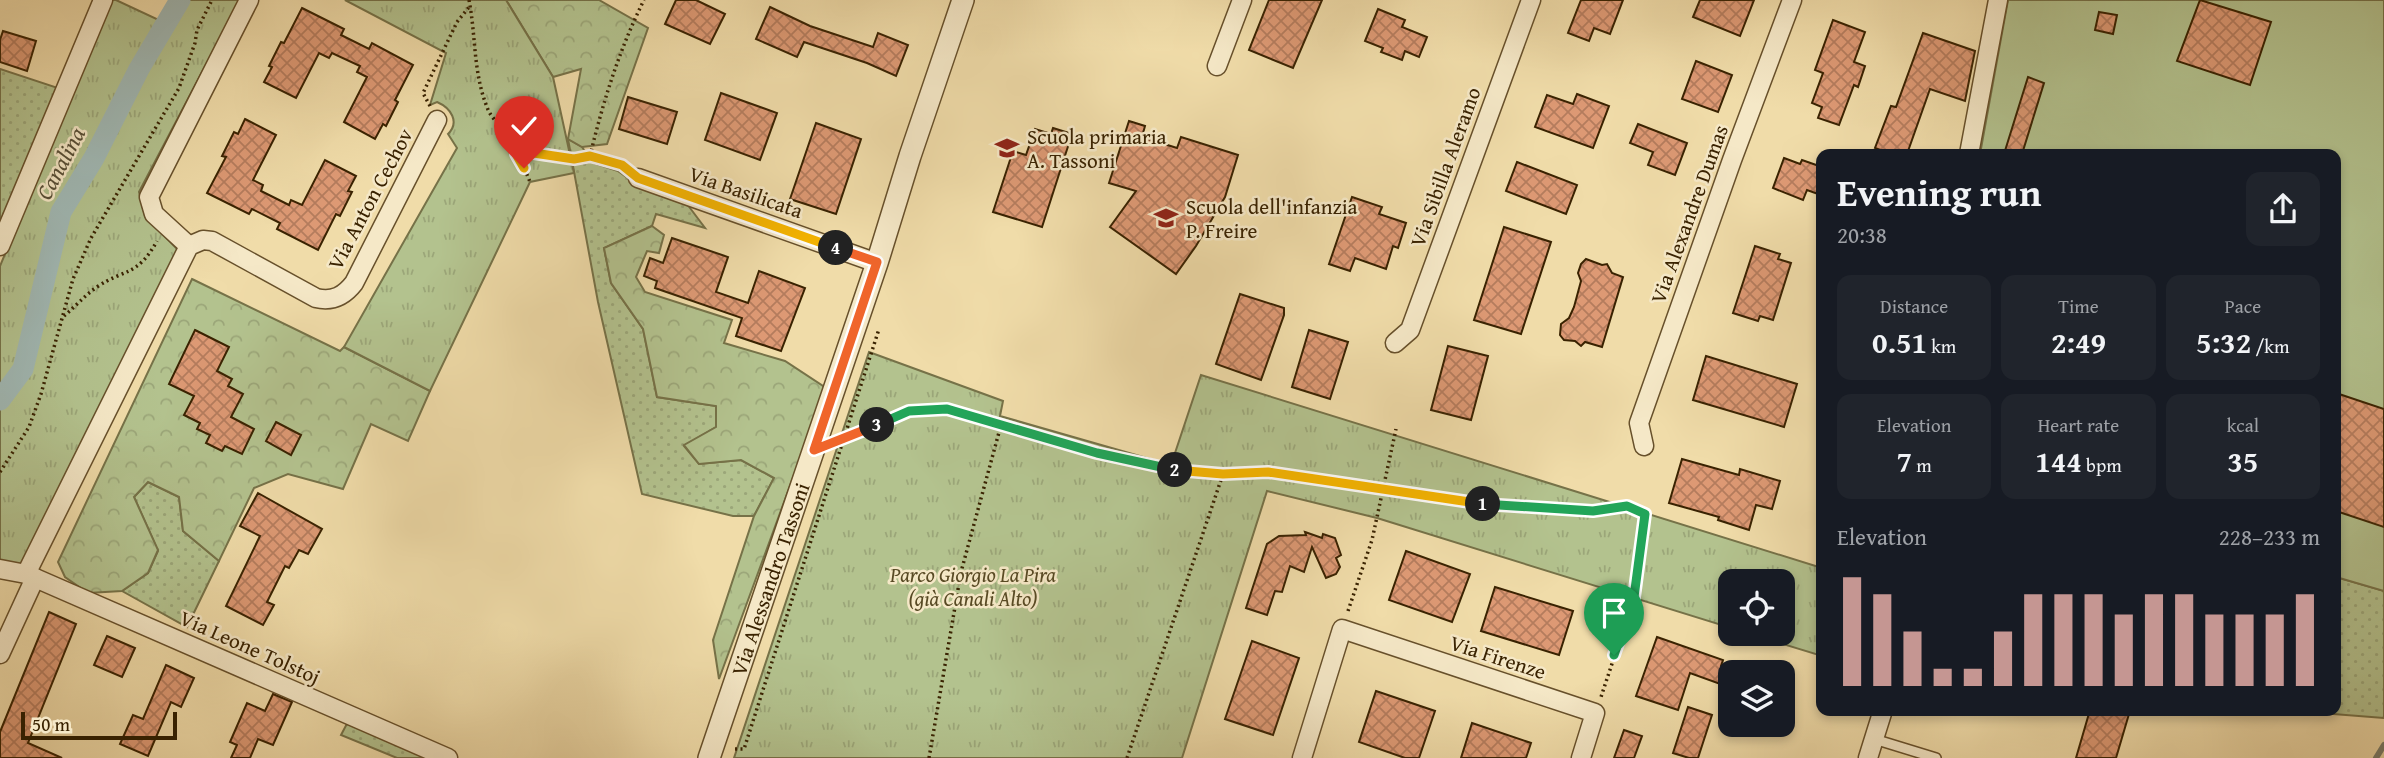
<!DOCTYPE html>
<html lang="en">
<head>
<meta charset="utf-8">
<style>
  :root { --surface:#171b24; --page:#20242c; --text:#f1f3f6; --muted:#9ea1a6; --accent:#c59692 }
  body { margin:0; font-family:"Gentium Book Plus",serif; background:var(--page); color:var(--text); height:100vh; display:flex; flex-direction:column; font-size:26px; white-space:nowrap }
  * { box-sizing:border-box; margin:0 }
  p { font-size:23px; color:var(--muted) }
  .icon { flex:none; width:38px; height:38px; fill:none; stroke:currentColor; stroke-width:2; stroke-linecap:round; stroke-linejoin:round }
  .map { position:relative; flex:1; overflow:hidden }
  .side { position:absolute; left:1816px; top:149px; width:525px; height:567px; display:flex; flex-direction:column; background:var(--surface); border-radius:14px; box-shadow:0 4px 10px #0003 }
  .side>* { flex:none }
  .buttons { position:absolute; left:1718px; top:569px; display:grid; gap:14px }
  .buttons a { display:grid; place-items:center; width:77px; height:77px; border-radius:14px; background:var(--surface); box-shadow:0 4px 10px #0003; font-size:35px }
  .scale { position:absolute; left:21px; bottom:18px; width:156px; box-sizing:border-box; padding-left:7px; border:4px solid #392201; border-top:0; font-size:19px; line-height:24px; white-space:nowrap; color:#392201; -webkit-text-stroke:5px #f5e8c7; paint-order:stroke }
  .pin { position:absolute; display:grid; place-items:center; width:60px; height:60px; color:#fff; margin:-72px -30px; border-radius:50% 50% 50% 0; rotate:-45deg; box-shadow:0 0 7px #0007 }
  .pin .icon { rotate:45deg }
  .km { position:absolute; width:35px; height:35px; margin:-18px; border-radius:50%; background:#222; color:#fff; font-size:19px; line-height:35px; text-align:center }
  .round { display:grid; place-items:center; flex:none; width:74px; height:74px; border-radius:14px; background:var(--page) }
  .headline { display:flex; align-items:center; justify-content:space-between; height:119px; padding:0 21px }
  h1 { font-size:38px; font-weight:600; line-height:52px }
  .figures { display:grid; grid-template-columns:repeat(3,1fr); gap:10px; height:119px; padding:7px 21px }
  .figures div { display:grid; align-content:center; border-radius:14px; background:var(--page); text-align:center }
  .figures b { font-size:30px; font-weight:600 }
  .figures small { font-size:19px; font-weight:400 }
  .figures p { font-size:19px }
  .chart { height:196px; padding:14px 21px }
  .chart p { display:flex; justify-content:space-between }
  .chart svg { width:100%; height:126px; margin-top:7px; stroke:var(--accent); stroke-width:6 }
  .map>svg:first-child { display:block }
</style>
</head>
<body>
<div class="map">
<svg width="2384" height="758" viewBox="0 0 2384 758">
  <defs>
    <pattern id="grass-dots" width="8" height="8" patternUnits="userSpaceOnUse" patternTransform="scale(1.75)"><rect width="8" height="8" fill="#b3c28e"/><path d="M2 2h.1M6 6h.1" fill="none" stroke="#9ba679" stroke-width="1.8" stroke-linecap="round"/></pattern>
    <pattern id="forest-crowns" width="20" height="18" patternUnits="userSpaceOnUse" patternTransform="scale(1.75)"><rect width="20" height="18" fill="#b3c28e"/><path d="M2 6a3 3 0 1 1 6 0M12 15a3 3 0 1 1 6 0" fill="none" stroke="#9ba679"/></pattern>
    <pattern id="park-tufts" width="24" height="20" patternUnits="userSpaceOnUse" patternTransform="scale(1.75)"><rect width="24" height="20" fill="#b3c28e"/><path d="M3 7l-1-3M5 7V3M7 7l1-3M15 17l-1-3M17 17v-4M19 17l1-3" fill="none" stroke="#9ba679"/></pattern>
    <pattern id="building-cross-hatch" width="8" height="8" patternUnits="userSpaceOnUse" patternTransform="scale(1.75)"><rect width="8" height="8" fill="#dd9974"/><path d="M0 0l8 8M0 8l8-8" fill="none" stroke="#b47c5d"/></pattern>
  </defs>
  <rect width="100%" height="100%" fill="#f0dca9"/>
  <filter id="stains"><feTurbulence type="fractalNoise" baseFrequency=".00286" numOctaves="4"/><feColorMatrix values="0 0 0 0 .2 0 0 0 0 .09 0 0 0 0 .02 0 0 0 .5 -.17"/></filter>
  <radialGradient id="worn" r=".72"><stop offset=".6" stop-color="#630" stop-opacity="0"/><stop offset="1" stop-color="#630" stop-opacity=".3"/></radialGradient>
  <g fill="url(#grass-dots)" stroke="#767248" stroke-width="2">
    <path d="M0,69l58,19 -58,144z"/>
    <path d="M568,139l14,8 11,16 25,8 18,13 51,20 18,24 -49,-14 -4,12 -48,22 7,35 32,46 14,68 59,9v21l-32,19 15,18 42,-4 33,18 -20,38h-21l-91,-22 -44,-192z"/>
    <path d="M148,482l31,15 4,34 36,30 -32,66 -65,-36 26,-18 10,-22 -24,-54z"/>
    <path d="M2336,577l48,14v127l-89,-7 41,-1z"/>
    <path d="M351,716l97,42h-51l-56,-23z"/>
  </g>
  <g fill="url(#forest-crowns)" stroke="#767248" stroke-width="2">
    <path d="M506,0h93l49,28 -41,116 -25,3 -14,-8 13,-70 -28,8z"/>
    <path d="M652,226l12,9 -5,18 -12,-2 -11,26 9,15 87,28 -8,23 61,18 41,27 -107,291 -6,-39 41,-124 20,-38 -33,-18 -42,4 -15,-19 32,-18v-21l-59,-9 -14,-68 -32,-46 -7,-35z"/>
    <path d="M192,279l148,72 4,-4 86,44 -22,50 -37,-17 -28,65 -55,-15 -34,14 -35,73 -36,-30 -4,-34 -31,-15 -14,15 24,53 -10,23 -26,18 -34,2 -23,-16 -7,-15z"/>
  </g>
  <g fill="url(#park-tufts)" stroke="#767248" stroke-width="2">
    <path d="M111,0h5l49,23 14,-23h61l-101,192 6,24 35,36 -159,315 -21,-5v-296z"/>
    <path d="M345,0h161l47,77 21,96 -44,9 -100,209 -86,-44 113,-199 -9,-14c12,-12 3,-26 -11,-32l-7,3 16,-52z"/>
    <path d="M869,352l134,49 -3,15 171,49 30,-90 621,193v88l-72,-22h33v-53h-52v47l-354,-110 -110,-27 -85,267h-448z"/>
  </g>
  <path fill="#b3c28e" stroke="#767248" stroke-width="2" d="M2008,0h376v591l-48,-14v-423h-356z"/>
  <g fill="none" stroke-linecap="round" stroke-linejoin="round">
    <path stroke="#777c6c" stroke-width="6" d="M2376,758l8,-13"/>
    <path stroke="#a0b8b4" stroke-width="21" d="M0,400l23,-31 38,-157 33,-54 45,-89 41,-69"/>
  </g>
  <g fill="url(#building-cross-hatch)" stroke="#392201" stroke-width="2">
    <path d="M676,0h20l29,14 -15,30 -45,-20z"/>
    <path d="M1269,0h53l-29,68 -44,-18z"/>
    <path d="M1581,0h42l-13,34 -16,-6 -5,13 -21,-8z"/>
    <path d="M1700,0h54l-14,36 -47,-19z"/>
    <path d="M2200,0l71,22 -21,63 -73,-24z"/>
    <path d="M770,7l40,19 63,21 5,-14 30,12 -12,31 -29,-13 -63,-21 -7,15 -41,-18z"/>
    <path d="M302,8l42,21 -3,6 28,14 3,-6 41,22 -18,35 3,2 -12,24 -3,-2 -8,15 -31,-17 23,-45 -10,-5 3,-6 -28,-13 -3,5 -10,-5 -23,45 -32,-16 8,-15 -3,-1 12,-24 3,1z"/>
    <path d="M1378,9l27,11 -3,7 25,10 -8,20 -14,-6 -3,9 -21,-8 2,-4 -18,-7z"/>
    <path d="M2099,12l18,3 -4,19 -18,-4z"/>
    <path d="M1833,20l32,12 -11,30 11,4 -7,21 -4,-2 -15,40 -21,-7 4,-11 -10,-4 11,-30 -8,-3z"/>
    <path d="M3,31l33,10 -9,30 -27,-9v-22z"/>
    <path d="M1923,33l52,18 -10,50 -35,-12 -23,65h-16l-16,-6 16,-42 5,1z"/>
    <path d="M1696,61l36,14 -14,37 -36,-13z"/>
    <path d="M2028,77l16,6 -22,71h-18z"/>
    <path d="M721,93l56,20 -17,47 -55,-20z"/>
    <path d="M1577,94l32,12 -16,42 -58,-21 12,-32 26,9z"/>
    <path d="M628,97l49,15 -10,32 -48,-15z"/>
    <path d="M245,119l31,16 -23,45 10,5 -2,6 28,14 2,-5 11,5 23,-45 31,16 -8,15 4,1 -12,24 -4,-2 -18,36 -41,-21 3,-6 -28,-14 -3,5 -42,-21 19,-36 -4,-1 12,-24 4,2z"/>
    <path d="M1129,121l16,5 -3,11 35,11 4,-11 57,18 -13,42 -29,49 -20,28 -66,-47 26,-36 -27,-8z"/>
    <path d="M816,123l45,16 -25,75 -46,-15z"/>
    <path d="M1638,124l49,19 -12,32 -27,-10 5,-13 -23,-9z"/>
    <path d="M1053,128l19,6 -30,93 -49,-15 20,-61 13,4 9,-26 16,5z"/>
    <path d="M1784,158l16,6 2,-4 20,7v17l-4,10 -11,-4 -4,10 -30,-12z"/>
    <path d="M1517,162l60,23 -11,29 -60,-23z"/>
    <path d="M1352,197l30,10 -3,7 27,9 -8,25 -5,-2 -7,23 -31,-11 -5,13 -21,-7z"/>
    <path d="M1504,227l47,15 -30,92 -47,-14z"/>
    <path d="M672,238l56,19 -12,35 32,11 11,-32 46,17 -24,63 -45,-15 6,-18 -87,-30 2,-7 -13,-5 6,-18 13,5z"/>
    <path d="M1755,246l25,8 -2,5 13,4 -18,57 -13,-4 -2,5 -25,-8z"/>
    <path d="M1586,259l16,6 5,-1 5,9 11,4 -21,70 -17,-5 -4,4 -6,-5 -11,-1 -4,-5 1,-11 8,-6 5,-11 7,-26 -3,-8 3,-9z"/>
    <path d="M1240,294l44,14v7l-23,65 -45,-16z"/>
    <path d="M195,330l34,17 -12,24 15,8 -4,7 15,8 -12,23 23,12 -12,25 -17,-8 -3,5 -16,-8 4,-8 -13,-6 3,-6 -16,-8 10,-19 -25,-12z"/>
    <path d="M1309,330l39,12 -18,57 -38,-12z"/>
    <path d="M1448,346l40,10 -17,64 -40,-10z"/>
    <path d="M1706,356l91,28 -13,43 -91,-27z"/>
    <path d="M2336,393l48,16v118l-48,-16z"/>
    <path d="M276,422l25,13 -10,20 -25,-14z"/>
    <path d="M1682,459l57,16 1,-6 40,12 -8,28 -16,-4 -7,25 -31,-10 1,-3 -50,-14z"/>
    <path d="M258,493l64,36 -14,25 -9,-4 -10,18 -4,-2 -18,36 7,3 -11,20 -37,-19 34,-70 -20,-10z"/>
    <path d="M1305,532l17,6 1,-4 12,4 6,17 -5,3 4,9 -4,7 -10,4 -14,-31 -8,25 -14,-6 -8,26 -7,-1 -8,24 -21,-7 21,-64 12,-8 27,-1z"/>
    <path d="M1406,551l64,23 -18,48 -63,-22z"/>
    <path d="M1495,587l78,24 -14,44 -78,-24z"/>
    <path d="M49,612l27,12 -48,119 34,15h-62v-26z"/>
    <path d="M107,636l28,12 -13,29 -28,-12z"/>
    <path d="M1657,637l66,23 -2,6 7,3 -5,16 -33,-12 -12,37 -42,-14z"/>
    <path d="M1252,641l47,17 -26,77 -48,-16z"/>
    <path d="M166,665l28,13 -13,29 -10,-5 -23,54 -28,-12 13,-29 10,4z"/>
    <path d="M1376,691l59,20 -16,47h-14l-46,-16z"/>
    <path d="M273,694l19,8 -19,43 -15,-6 -8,19h-19l6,-13 -7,-3 17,-39 18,8z"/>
    <path d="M1688,707l24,8 -14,43h-9l-16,-5z"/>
    <path d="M2090,710h25l14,4 -13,44h-40z"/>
    <path d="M1472,723l59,20 -5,15h-65z"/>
    <path d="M1624,730l18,6 -8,22h-20z"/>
  </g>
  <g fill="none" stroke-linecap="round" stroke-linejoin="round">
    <g stroke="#67502b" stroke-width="12">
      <path id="service" d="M1874,739l62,19"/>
    </g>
    <g stroke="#67502b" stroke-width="21">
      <g id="minor">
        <path d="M1217,66l25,-66"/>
        <path d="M1969,154l29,-154"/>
        <path d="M638,178l239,85"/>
        <path d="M0,246l103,-246"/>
        <path d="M189,246l-35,-32 -5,-17 100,-197"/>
        <path d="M1395,343l15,-13 121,-330"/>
        <path d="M1644,446l-5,-23 93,-263 60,-160"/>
        <path d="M0,569l26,5 422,184"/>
        <path d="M26,574l163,-328 14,-6 9,1 104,57c17,4 28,-2 38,-15l83,-163"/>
        <path d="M0,654l35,-76"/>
        <path d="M1302,758l40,-129 253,84 -14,45"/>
        <path d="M1868,758l15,-48"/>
      </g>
    </g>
    <g stroke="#67502b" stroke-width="24">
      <g id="tertiary">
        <path id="s1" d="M709,758l168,-495 33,-107 53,-156"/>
      </g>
    </g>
    <g stroke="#392201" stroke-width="3.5" stroke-dasharray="2 3.5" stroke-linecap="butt">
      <path d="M469,0c7,36 4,72 18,107 3,9 10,15 15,22 11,16 21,35 28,53"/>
      <path d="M430,106l-7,-13 34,-71 13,-16"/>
      <path d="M516,154l11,-2 47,7 16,-3 33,10"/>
      <path d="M590,156c13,-54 29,-106 54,-156"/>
      <path d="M64,316c11,-9 21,-21 33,-29 28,-19 40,-10 60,-46"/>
      <path d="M839,441l70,-30 38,-2 150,44 73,16 53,5 45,-2 229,34 96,5 34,-5 18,8 -11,83 -33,100"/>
      <path d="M0,472l29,-45 12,-33 32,-115 18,-41 88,-150 16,-45 2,-13 15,-30"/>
      <path d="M1348,611l24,-71 24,-111"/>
      <path d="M735,749h9l135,-420"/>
      <path d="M929,758l32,-186 40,-147"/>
      <path d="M1127,758l96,-284"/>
    </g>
    <use href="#service" stroke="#f5e8c7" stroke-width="9"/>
    <use href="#minor" stroke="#f5e8c7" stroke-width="18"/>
    <use href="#tertiary" stroke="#f5e8c7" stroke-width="21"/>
  </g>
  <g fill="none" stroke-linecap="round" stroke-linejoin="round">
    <g stroke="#fff" stroke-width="14">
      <path id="split-1" d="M1483,504l110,7 34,-5 18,8 -11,83 -20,58"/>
    </g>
    <g stroke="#fff" stroke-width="14">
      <path id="split-2" d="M1175,470l48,4 45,-2 215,32"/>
    </g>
    <g stroke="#fff" stroke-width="14">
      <path id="split-3" d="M877,425l32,-14 38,-2 150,44 78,17"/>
    </g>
    <g stroke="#fff" stroke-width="14">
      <path id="split-4" d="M836,248l41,14 -63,188 63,-25"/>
    </g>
    <g stroke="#fff" stroke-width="14">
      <path id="split-5" d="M524,168l-8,-14 11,-2 47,7 16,-3 32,9 16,13 198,70"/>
    </g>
    <use href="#split-1" stroke="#22a559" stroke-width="9"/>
    <use href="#split-2" stroke="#f5b400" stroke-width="9"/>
    <use href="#split-3" stroke="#22a559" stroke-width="9"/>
    <use href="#split-4" stroke="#f0652b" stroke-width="9"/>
    <use href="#split-5" stroke="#f5b400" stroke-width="9"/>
  </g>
  <defs>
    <g id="school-bare" transform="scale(1.89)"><path d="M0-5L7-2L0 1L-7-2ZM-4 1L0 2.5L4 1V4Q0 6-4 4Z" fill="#8f2418" stroke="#f5e8c7" stroke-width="2.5" paint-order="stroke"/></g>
  </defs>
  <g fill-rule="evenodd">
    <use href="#school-bare" x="1007" y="148"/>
    <use href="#school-bare" x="1166" y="218"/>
  </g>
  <g text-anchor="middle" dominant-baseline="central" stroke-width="5" stroke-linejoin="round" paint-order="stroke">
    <g font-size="21" fill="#392201" stroke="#f5e8c7" text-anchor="start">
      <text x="1027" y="136">Scuola primaria<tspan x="1027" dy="24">A. Tassoni</tspan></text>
      <text x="1186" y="206">Scuola dell'infanzia<tspan x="1186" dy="24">P. Freire</tspan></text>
    </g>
    <g font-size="21" fill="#392201" stroke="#f5e8c7">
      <text transform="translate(1445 167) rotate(-70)">Via Sibilla Aleramo</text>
      <text transform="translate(746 192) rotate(19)">Via Basilicata</text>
      <text transform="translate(370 199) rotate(-62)">Via Anton Cechov</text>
      <text transform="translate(1689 214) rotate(-70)">Via Alexandre Dumas</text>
      <text stroke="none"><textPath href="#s1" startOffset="189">Via Alessandro Tassoni</textPath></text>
      <text transform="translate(250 647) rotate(24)">Via Leone Tolstoj</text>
      <text transform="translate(1498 657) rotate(18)">Via Firenze</text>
    </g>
    <g font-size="21" font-style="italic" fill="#584a24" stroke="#f5e8c7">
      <text x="973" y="574">Parco Giorgio La Pira<tspan x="973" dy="24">(già Canali Alto)</tspan></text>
    </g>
    <g font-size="23" font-style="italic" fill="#584f37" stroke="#f5e8c7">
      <text transform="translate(60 163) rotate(-62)">Canalina</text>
    </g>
  </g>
  <rect width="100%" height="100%" filter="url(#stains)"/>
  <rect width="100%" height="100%" fill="url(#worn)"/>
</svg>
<div class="buttons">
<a><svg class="icon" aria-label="locate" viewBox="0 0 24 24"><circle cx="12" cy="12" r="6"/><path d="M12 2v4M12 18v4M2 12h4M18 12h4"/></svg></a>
<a><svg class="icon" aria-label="layers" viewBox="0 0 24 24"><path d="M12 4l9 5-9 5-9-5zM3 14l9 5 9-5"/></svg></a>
</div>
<div class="scale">50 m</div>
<div class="pin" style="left:1614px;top:655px;background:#1e9e55"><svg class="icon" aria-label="arrive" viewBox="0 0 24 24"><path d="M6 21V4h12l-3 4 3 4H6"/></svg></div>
<div class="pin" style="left:524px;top:168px;background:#d93025"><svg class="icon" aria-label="check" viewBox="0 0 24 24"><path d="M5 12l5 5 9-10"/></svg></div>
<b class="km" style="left:1483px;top:504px">1</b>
<b class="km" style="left:1175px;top:470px">2</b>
<b class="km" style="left:877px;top:425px">3</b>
<b class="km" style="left:836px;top:248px">4</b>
<section class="side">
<div class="headline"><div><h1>Evening run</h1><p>20:38</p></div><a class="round"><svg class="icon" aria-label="share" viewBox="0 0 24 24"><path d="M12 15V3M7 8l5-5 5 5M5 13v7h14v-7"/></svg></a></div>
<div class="figures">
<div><p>Distance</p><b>0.51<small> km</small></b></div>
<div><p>Time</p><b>2:49</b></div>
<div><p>Pace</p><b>5:32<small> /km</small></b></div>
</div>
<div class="figures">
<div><p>Elevation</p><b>7<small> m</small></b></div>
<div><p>Heart rate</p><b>144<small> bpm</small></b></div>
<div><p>kcal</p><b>35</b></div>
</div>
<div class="chart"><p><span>Elevation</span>228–233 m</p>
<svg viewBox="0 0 160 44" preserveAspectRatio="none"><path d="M5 44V6M15 44V12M25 44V25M35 44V38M45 44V38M55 44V25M65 44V12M75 44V12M85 44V12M95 44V19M105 44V12M115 44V12M125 44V19M135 44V19M145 44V19M155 44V12"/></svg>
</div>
</section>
</div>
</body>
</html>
